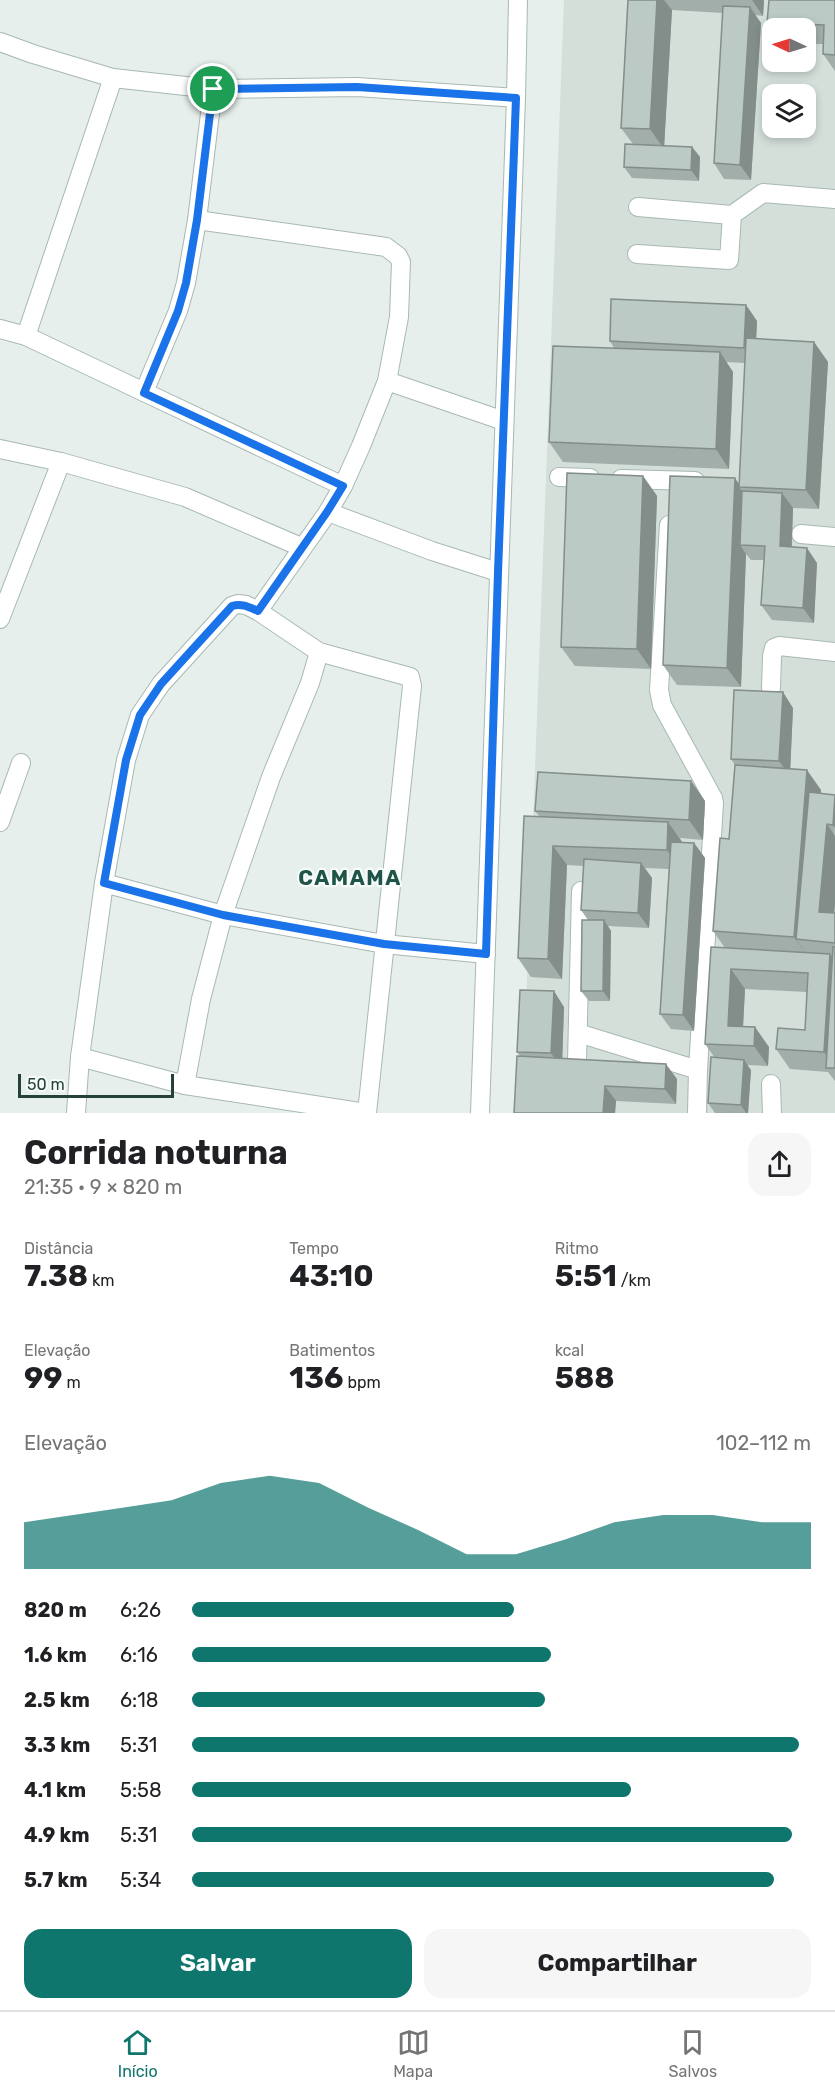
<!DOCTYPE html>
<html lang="pt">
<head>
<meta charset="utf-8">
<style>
  :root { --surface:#fff; --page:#f6f6f6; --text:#202124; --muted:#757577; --line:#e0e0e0; --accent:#0f766e }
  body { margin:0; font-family:Rubik,sans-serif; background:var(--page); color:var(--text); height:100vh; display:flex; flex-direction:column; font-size:22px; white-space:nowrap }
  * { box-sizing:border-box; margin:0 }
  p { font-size:20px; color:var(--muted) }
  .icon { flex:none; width:33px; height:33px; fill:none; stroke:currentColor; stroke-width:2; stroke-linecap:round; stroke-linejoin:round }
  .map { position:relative; height:1113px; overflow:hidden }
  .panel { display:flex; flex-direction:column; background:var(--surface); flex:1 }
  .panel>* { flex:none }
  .needle { width:39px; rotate:274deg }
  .controls { position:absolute; left:762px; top:18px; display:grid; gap:12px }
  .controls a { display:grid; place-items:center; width:54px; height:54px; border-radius:12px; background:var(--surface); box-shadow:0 3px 9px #0003; font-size:30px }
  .scale { position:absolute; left:18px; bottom:15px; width:156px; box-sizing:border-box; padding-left:6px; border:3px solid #24423a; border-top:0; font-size:16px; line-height:21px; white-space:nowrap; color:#24423a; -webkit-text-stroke:4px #f7fbf9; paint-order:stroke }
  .pin { position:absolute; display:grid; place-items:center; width:51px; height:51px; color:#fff; margin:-26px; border:3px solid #fff; border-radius:50%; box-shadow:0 2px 6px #0007 }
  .round { display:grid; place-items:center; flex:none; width:63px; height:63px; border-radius:18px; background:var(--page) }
  .headline { display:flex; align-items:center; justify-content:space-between; height:102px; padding:0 24px }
  h1 { font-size:33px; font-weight:700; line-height:45px }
  .stats { display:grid; grid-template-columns:repeat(3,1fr); gap:9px; height:102px; padding:6px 24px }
  .stats div { display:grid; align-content:center }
  .stats b { font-size:30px; font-weight:700 }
  .stats small { font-size:16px; font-weight:400 }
  .stats p { font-size:16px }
  .chart { height:168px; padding:12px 24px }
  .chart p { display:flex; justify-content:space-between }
  .chart svg { width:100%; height:108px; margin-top:6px; fill:var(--accent); opacity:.7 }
  .action { display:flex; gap:12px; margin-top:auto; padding:12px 24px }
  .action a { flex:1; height:69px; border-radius:18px; background:var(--accent); color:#fff; font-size:24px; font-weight:700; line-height:69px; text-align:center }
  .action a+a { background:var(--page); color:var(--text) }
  ul { padding:0 24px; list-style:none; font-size:20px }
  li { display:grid; grid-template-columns:96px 72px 1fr; align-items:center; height:45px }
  li i { height:15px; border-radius:8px; background:var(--accent) }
  .tabs { display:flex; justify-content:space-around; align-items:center; height:84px; border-top:2px solid var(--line); background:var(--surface); font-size:16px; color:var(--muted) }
  .tabs a { display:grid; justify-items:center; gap:3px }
  .tabs .on { color:var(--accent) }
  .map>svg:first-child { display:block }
</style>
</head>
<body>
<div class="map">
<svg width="835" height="1113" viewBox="0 0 835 1113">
  <rect width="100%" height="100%" fill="#e6efeb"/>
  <path fill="#d4dfda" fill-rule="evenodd" d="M564,0h271v1113h-313zM772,28h34v34h-34zM772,94h34v34h-34z"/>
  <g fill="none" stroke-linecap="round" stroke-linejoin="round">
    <g stroke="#a8b8b2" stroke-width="20">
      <g id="minor">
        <path d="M0,42l33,12 80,24 100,11 144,-2 159,11"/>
        <path d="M213,89l-16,131 -11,63 -8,28 -34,81 199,94"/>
        <path d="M638,207l94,8 31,-22 72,6"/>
        <path d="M197,220l189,27 12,9 3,6 -2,55 -12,64 -26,65 -18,40 -15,26 -70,99"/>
        <path d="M637,254l92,6 3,-45"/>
        <path d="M0,329l26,7 118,56"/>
        <path d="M26,336l87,-258"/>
        <path d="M387,381l117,40"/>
        <path d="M0,449l61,13 124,35 116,50"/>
        <path d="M559,477l31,1"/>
        <path d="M621,479l74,2"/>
        <path d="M328,512l104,39 66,21"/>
        <path d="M669,525l-10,165 3,15 51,93 1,5 -16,267"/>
        <path d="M801,534l34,3"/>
        <path d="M0,619l61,-157"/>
        <path d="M771,688l1,-32 2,-8 5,-2 56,6"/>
        <path d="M0,822l21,-59"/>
        <path d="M104,883l119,32 161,29 102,10"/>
        <path d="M578,1033l120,37 -1,43"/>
        <path d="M80,1057l105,28 181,28"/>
        <path d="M577,1062l4,-171"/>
        <path d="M771,1084l1,29"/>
        <path d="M185,1085l16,-86 22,-84 48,-138 39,-94 9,-31"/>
        <path d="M76,1113l4,-56 24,-174 22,-123 14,-45 21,-31 71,-78 6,-2 8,1 12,6 61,41 91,25 2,9 -45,427"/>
        <path d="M480,1113l36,-1015 2,-98"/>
      </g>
    </g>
    <use href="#minor" stroke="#fff" stroke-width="18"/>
  </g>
  <g fill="#a1aea9">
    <path d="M628,0h136l-1,16 -8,-1 6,8 -10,157 -27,-1 -10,-16 9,-150 -51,-3 -8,136 28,1 8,10 -1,24 -67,-3 -8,-11 9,-23 -12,-16z"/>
    <path d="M835,0v71l-12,-17 1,-10h-18v-16h-34v2l-5,-7z"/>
    <path d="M746,305l11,16 -1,18 58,3 14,20 -9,147 -26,-1 -1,39 25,16 -3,60 -42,-3 -11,-15 3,-45h-13l-5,-6 -5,133 -64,-2 -14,-20 76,-181 6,-121 -19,-1 7,10 -4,97 -166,-7 -14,-20 65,-94 -4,-7z"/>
    <path d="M643,476l14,20 -6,173 -76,-3 -14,-19z"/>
    <path d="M793,708l-3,61 31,21 -1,3 15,2 -1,118h1v168l-7,-9 -38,-3 -14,-20 29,-19 2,-38 -62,-3 -2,38 26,20 -1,19 -21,-1 4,5 -3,43h-33l-7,-10 7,-45 -10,-14 20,-96 -12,-17 16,-92 6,-74 -4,-6z"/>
    <path d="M691,781l14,20 -2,39 -23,-2 2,4 12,1 11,15 -11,173 -23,-2 -11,-15 9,-145 -24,-1 7,10 -3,50 -41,-2 3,5 -1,70h-21l-8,-10 7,-71 -7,-10 3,-44 -17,-1 -5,114 -31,-2 -13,-19 22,-141 -5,-6z"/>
    <path d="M564,1007l-2,51 115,21 -1,25 -60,-3 -1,12h-101l6,-57 -3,-4z"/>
  </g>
  <g fill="#838d89">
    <path d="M657,0h7l8,10 -8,139 -14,-20z"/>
    <path d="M752,0h12l-1,16z"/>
    <path d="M750,7l11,16 -10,157 -11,-15z"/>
    <path d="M692,147l8,10 -1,24 -8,-11z"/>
    <path d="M746,305l11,16 -2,42 -11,-15z"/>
    <path d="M814,342l14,20 -9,147 -13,-19z"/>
    <path d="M720,352l13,20 -4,97 -13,-20z"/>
    <path d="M643,476l14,20 -6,173 -14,-20z"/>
    <path d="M735,478l6,9h-2l10,14 -9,44 6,9 -5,133 -14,-19z"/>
    <path d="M782,493l11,15 -2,53 -11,-15z"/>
    <path d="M807,548l10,15 -3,60 -11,-15z"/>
    <path d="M783,692l10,16 -3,68 -11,-15z"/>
    <path d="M807,770l14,20 -12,150 -13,-1 12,17 -14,-19z"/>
    <path d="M691,781l14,20 -2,39 -14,-20z"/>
    <path d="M835,801v27l-2,-3z"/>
    <path d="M668,822l14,20 -1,28 -14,-20z"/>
    <path d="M827,824l8,12v68l-2,28 -14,-20z"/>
    <path d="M694,843l11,15 -11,173 -11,-16z"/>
    <path d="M553,846l14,19 -5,114 -14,-20z"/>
    <path d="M641,863l11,15 -3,50 -11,-15z"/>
    <path d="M604,920l7,11 -1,70 -7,-10z"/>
    <path d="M830,954l5,7v106l-11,-15z"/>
    <path d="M731,969l14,20 -3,57 -14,-20z"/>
    <path d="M554,991l10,16 -2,62 -11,-16z"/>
    <path d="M755,1027l14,20 -1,19 -14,-20z"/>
    <path d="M744,1060l7,10 -3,43h-2l-5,-8z"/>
    <path d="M666,1064l11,15 -1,25 -11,-15z"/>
    <path d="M605,1086l11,15 -1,12h-12z"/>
  </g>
  <g fill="#bbcac4" stroke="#838d89" stroke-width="1.5">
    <path d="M628,0h29l-7,129 -29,-1z"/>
    <path d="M769,0h66v55l-12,-1 1,-29 -57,-2z"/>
    <path d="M723,6l27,1 -10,158 -26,-2z"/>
    <path d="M625,144l67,3 -1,23 -67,-3z"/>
    <path d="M611,299l135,6 -2,43 -134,-7z"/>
    <path d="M746,338l68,4 -8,148 -67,-3z"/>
    <path d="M553,346l167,6 -4,97 -167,-7z"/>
    <path d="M567,473l76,3 -6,173 -76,-2z"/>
    <path d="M670,476l65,2 -8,190 -64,-3z"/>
    <path d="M742,491l40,2 -2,53 27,2 -4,60 -42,-3 4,-59 -25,-1z"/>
    <path d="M734,690l49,2 -4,69 -48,-2z"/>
    <path d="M735,765l72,5 -13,167 -81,-6 7,-93 9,1z"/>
    <path d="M538,772l153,9 -2,39 -154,-9z"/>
    <path d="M809,792l26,3 -2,30 -6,-1 -8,88 16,1v30l-39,-4z"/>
    <path d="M524,816l144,6 -1,28 -114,-4 -5,113 -30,-1z"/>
    <path d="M671,842l23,1 -11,172 -23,-1z"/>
    <path d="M584,859l57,4 -3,50 -57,-3z"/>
    <path d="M582,920h22l-1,71h-22z"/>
    <path d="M711,947l119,7 -6,98 -48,-3 2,-21 27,2 3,-57 -77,-4 -3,57 27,1 -1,19 -49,-2z"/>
    <path d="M833,947h2v121h-9z"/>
    <path d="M520,990l34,1 -3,62 -34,-1z"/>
    <path d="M517,1056l149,8 -1,25 -60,-3 -2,27h-89z"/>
    <path d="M711,1057l33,3 -3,45 -33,-2z"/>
  </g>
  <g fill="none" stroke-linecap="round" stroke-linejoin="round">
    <g stroke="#fff" stroke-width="12">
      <path id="route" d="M357,87l159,11 -18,474 -12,382 -102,-10 -161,-29 -119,-32 22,-123 14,-45 21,-31 71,-78c10,-3 17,1 26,5l69,-99 16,-26 -199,-93 34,-82 8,-28 11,-63 16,-131z"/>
    </g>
    <use href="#route" stroke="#1a73e8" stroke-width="8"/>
  </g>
  <g text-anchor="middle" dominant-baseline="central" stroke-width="4.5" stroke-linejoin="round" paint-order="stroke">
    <g font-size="21" font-weight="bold" letter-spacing="1.5" fill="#1f5548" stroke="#f7fbf9">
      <text x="350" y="877">CAMAMA</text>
    </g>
  </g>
</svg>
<div class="controls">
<a><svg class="needle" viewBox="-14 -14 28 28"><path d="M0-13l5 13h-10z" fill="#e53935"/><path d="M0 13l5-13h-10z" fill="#757577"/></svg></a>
<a><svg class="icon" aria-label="layers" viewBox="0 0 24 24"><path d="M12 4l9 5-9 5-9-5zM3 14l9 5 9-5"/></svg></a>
</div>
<div class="scale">50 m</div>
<div class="pin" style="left:213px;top:89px;background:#1e9e55"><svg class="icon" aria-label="arrive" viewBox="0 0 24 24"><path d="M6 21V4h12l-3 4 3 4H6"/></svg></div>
</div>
<section class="panel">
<div class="headline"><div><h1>Corrida noturna</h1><p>21:35 · 9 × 820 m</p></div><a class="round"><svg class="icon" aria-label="share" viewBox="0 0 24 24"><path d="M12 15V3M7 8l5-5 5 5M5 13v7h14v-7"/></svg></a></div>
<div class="stats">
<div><p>Distância</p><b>7.38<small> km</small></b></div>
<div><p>Tempo</p><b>43:10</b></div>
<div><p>Ritmo</p><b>5:51<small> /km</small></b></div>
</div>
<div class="stats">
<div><p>Elevação</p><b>99<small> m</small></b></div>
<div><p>Batimentos</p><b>136<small> bpm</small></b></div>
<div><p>kcal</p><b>588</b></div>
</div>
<div class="chart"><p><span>Elevação</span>102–112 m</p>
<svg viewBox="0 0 160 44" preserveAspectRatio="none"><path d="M0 44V25L10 22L20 19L30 16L40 9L50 6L60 9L70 19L80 28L90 38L100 38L110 32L120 25L130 22L140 22L150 25L160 25V44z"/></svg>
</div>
<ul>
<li><b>820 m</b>6:26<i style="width:52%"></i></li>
<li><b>1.6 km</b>6:16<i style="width:58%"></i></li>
<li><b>2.5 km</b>6:18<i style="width:57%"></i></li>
<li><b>3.3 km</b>5:31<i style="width:98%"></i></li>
<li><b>4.1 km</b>5:58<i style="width:71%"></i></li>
<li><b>4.9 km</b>5:31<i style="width:97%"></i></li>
<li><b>5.7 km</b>5:34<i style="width:94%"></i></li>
</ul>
<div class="action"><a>Salvar</a><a>Compartilhar</a></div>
</section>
<nav class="tabs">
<a class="on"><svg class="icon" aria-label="home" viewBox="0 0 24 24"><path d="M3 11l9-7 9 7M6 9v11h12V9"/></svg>Início</a>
<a><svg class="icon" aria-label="map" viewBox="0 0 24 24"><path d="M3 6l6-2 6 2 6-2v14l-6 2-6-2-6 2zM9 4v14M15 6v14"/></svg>Mapa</a>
<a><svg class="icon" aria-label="saved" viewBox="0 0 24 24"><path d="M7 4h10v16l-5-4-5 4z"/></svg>Salvos</a>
</nav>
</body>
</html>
